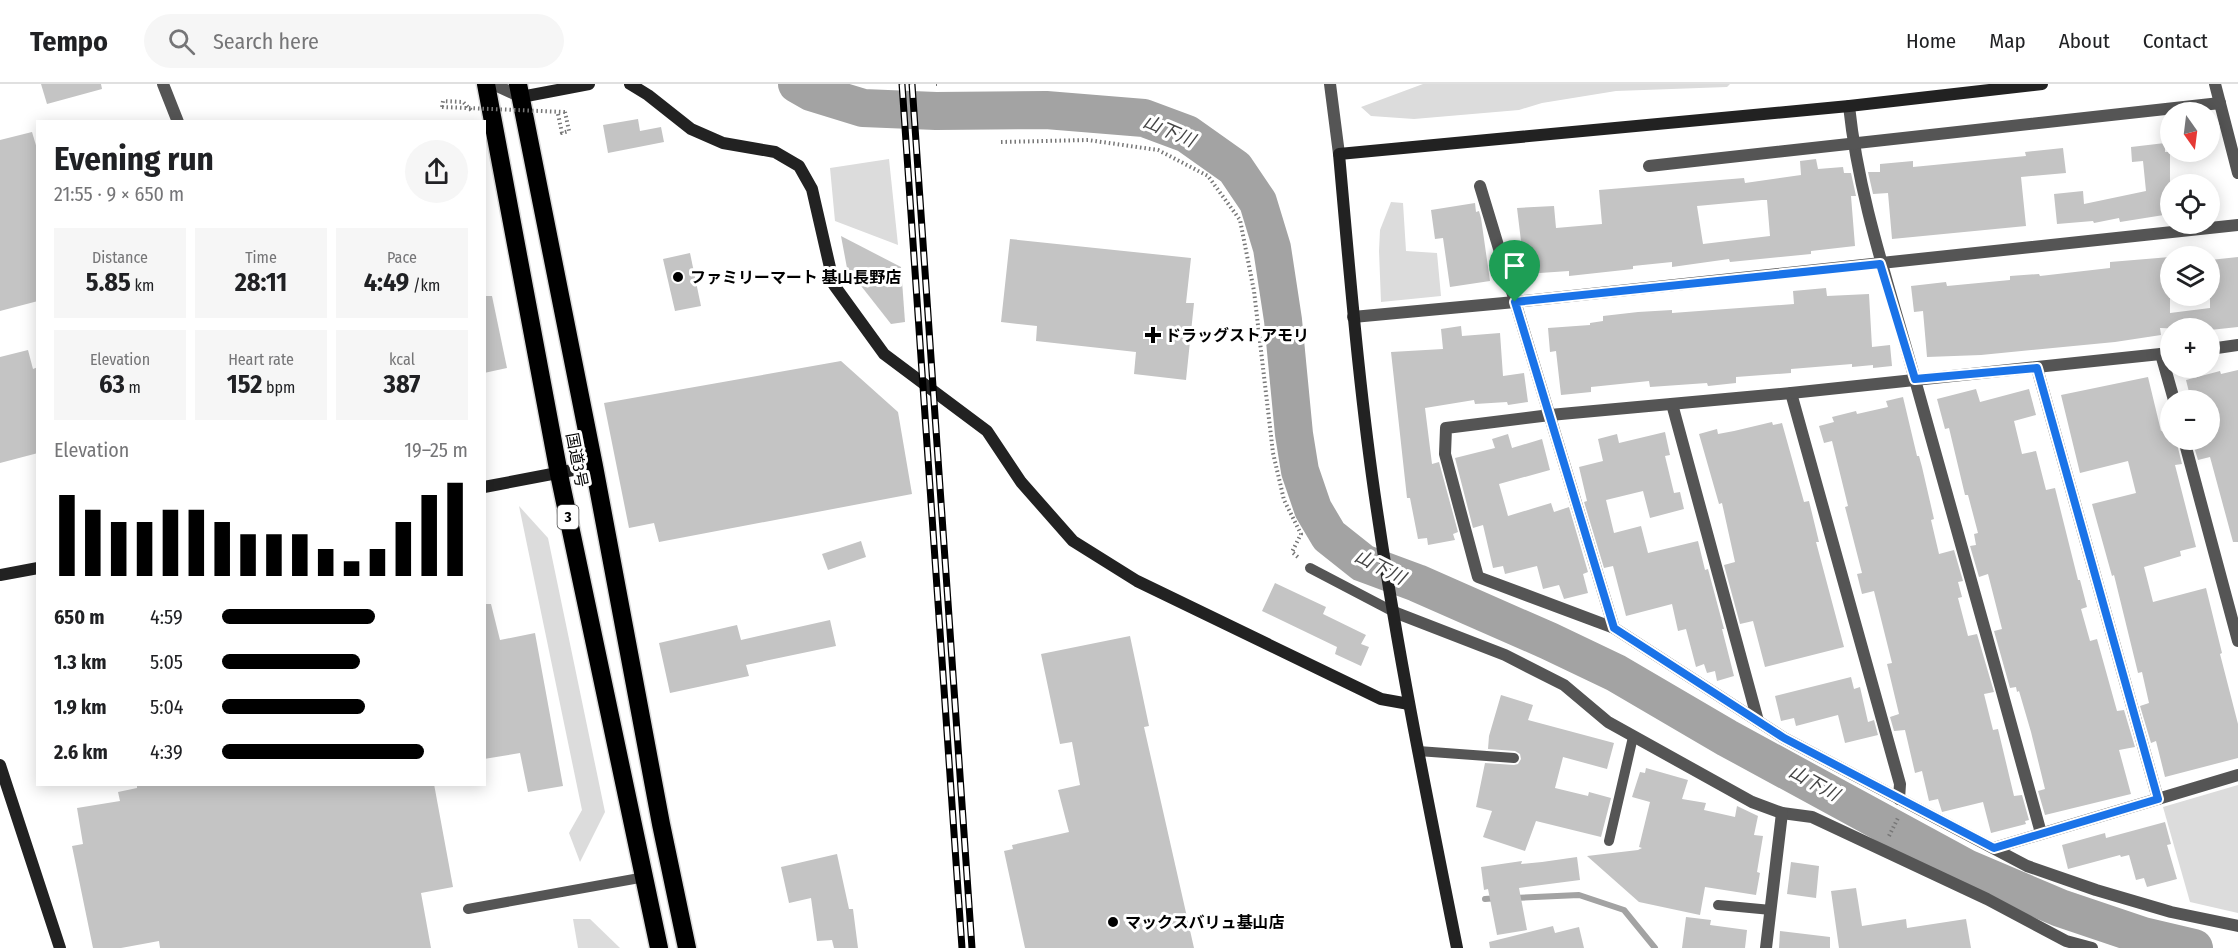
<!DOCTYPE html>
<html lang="en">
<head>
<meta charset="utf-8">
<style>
  :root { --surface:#fff; --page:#f6f6f6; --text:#202124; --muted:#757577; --line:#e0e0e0; --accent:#000 }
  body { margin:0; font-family:"Fira Sans Condensed","Noto Sans JP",sans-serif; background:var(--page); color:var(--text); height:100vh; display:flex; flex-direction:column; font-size:22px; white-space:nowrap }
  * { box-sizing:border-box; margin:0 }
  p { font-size:20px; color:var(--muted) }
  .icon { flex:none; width:33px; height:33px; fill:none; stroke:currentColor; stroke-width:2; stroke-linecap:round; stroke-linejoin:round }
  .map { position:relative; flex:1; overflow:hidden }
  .details { position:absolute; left:36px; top:36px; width:450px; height:666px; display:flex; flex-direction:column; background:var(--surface); border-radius:0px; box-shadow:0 3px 15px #0003 }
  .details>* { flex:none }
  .needle { width:39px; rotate:166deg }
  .controls { position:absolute; left:2160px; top:18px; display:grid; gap:12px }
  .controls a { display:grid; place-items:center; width:60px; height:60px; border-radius:50%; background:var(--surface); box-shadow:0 3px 15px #0003; font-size:30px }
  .pin { position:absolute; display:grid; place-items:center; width:51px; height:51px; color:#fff; margin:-62px -26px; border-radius:50% 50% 50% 0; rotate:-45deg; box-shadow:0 0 6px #0007 }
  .pin .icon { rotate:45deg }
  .round { display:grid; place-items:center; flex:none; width:63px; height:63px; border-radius:32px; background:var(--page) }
  .overview { display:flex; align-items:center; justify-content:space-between; height:102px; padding:0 18px }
  h1 { font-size:33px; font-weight:700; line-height:45px }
  .stats { display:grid; grid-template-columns:repeat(3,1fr); gap:9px; height:102px; padding:6px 18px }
  .stats div { display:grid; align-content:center; border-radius:0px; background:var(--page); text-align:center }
  .stats b { font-size:26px; font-weight:700 }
  .stats small { font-size:16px; font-weight:400 }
  .stats p { font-size:16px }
  .chart { height:168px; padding:12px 18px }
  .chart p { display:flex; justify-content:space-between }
  .chart svg { width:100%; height:108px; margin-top:6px; stroke:var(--accent); stroke-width:6 }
  ul { padding:0 18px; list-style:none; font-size:20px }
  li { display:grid; grid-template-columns:96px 72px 1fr; align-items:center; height:45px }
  li i { height:15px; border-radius:8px; background:var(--accent) }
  header { display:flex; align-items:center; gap:36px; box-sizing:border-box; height:84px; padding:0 30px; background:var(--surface); border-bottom:2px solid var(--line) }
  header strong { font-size:28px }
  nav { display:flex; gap:33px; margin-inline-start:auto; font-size:21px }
  .search { width:420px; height:54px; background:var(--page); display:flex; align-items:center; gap:15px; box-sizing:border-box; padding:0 21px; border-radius:33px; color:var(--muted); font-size:22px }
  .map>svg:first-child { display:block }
</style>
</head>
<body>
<header>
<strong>Tempo</strong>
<div class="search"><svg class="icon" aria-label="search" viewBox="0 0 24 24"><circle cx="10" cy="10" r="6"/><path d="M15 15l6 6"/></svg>Search here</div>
<nav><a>Home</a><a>Map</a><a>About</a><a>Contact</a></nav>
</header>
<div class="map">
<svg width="2238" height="864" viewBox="0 0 2238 864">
  <rect width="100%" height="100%" fill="#fff"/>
  <g fill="#dcdcdc">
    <path d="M1423,0h307l-3,3 -111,4 -74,12 -23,7 -105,9 -43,-3 -10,-9z"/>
    <path d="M889,75l9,86 -63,-24 -5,-53z"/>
    <path d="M1391,118l12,1 3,48 31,2 4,43 -60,6 -2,-51 1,-21z"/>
    <path d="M519,422l29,32 57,274 -25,50 -11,-29 13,-23z"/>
    <path d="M2238,701v128l-48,-11 -27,-95z"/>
    <path d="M573,835h17l30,29h-42z"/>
  </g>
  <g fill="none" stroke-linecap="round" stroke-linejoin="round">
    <g stroke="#a3a3a3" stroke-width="6">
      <path d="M1514,814l65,-3 45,15 31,38"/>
      <path d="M1485,815l13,-1"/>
    </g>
    <path stroke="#a3a3a3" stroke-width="38" d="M797,0l14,8 52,16 73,3 110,-1 98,8 43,16 48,34 23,34 14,46 11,72 11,114 6,37 13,38 16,27 34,27 54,20 132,58 67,32 111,65 239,130 94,40 83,28 51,12"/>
  </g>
  <g fill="#c4c4c4" fill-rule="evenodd">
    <path d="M41,0h60l1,5 -55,15z"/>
    <path d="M638,35l2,12 21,-4 3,15 -56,11 -5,-28z"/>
    <path d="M32,48l6,20v149l-38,10v-171z"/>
    <path d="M2165,59v9h5v62l-50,8 -1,-4 -25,5 -1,-2 -36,3 -3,-30 29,-3 1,13 62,-13 -3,-30 -11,1 -1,-15z"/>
    <path d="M2063,64l3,25 -45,4 5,49 -134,13 -4,-46 -15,1 -5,-22h12v-8l33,-3v6l113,-11 -1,-4z"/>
    <path d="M1816,75l2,10 25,-2 1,6h7l5,23h-5l4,50 -44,5v3l-81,8 -1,-3 -57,8v-5l-39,4v3l-64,7v-5l-44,3 -8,-66 37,-2 2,22 46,-4 -3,-34 145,-12 1,5 56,-8 -1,-14zM1762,116h5l3,36 -67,8 -6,-38z"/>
    <path d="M1475,119l1,9 3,-1 2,7 9,63 -40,6 -7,-49 -8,1 -4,-29z"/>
    <path d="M841,152l60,31 4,55 -14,2 -44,-56z"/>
    <path d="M1010,155l181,19 -5,45h8l-8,77 -52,-6 2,-22 -100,-11 1,-15 -36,-4z"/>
    <path d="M690,169l11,53 -26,5 -12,-52z"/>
    <path d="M2170,173v56l40,-5v-48l28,-3v70l-28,3 -50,-2 1,7 -46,7 -134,13 -54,2 -4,-46 -9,1 -3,-26 35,-4 1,4 63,-6v-4l29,-2 1,2 70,-8v-6z"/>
    <path d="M1826,204l1,8 42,-2 3,53 18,-2 2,21 -19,2v-3l-21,2v-3l-61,5v4l-55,4v6l-28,3 -1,-3 -57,4 -1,-6 -58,6v5l-30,3 -5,-44 -6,1 -2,-24 42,-3v-2l13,-2v-5l35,-4 34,-2v3l122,-9 -1,-13z"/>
    <path d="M484,212h8l15,72 -23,5z"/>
    <path d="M1461,242l1,10 38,-3 3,43 21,-3 4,29 -20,3 -1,-3 -32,2 -1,-4 -49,8 7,56 7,-2 19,70 -5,2 2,6 -27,5 -1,-7 -9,1 -8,-41h-3l-16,-146 52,-3 -2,-20z"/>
    <path d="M28,266l5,19 5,-2v86l-38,10v-106z"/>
    <path d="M841,277l57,51 14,82 -253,48 -5,-19 -25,5 -25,-125z"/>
    <path d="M2238,286v172h-5l-23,-85 -12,3 -6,-20h18v-40h-19l-5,-20 34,-9 1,3z"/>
    <path d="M2148,293l13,54 7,-2 2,11h6l6,24 -7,1 21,82 -16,4 1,5 -37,11 9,35 53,-14 16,65 -2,1 18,70v34l-73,19 -9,-36 -5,2 -11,-37 9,-3 -7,-31 -4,1 -24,-98 -2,1 -20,-72 44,-11 -8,-32 -48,12 -19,-78z"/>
    <path d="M1976,305l4,13 49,-13 7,26 -22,6 8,33 14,-3 10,39 9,-2 23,92h2l7,27 -6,2 9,32 7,-2 20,72 7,-1 11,37 -16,3 12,44 -86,21 -7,-24 7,-2 -14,-57 -12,-41 -2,1 -1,-5 -6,1 -16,-57 8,-2 -14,-55 -9,3 -9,-31 6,-1 -2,-11 4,-1 -10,-38h-3l-16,-67 -4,1 -8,-30z"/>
    <path d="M1903,313l14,59h2l3,11 12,52 -3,1 8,34 15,-4 9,31 -5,1 4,15 -4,1 10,38 9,-2 17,58 -10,2 9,36 5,-1 16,67 8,-1 7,25 -4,1 1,3 -35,9 -8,-31 -41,10 -4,-13 -9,2 -7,-30 -7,2 -10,-43 -11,1 -4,-14 9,-3 -12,-50 5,-1 -18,-72 -12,3 -5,-20 5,-1 -17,-66 3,-1 -16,-65 -8,2 -5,-17 15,-4 -2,-5 24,-6 1,3 31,-7 -2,-6z"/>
    <path d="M1772,338l1,3 9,-2 22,79 5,-1 10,41h-3l28,105 -79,20 -12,-46 -13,3 -16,-59 11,-3 -13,-59 -3,1 -20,-70 18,-5 1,5 16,-3z"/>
    <path d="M1665,348l5,23 -5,1 9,37 6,-1 4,17 -34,9 -7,-27 -37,9 8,33 27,-7 7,27 50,-12 7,29 3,-1 16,60h-2l12,47 -17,5 -2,-10 -8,2 -3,-9 -8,3 -10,-38 -8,2 -6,-27 -46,12 -13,-50 -9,2 -20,-66 3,-1 -8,-34 24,-6 -5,-22 19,-5 2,9z"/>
    <path d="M1508,350l4,14 30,-9 8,31 -51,14 9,32 43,-13 3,9 15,-5 19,65 -5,2 5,19 -24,6 -5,-14 -16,4 -6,-23 -32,8 -2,-8 -10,2 -10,-43 -10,3 -18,-70 40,-10 -3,-9z"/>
    <path d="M861,457l5,16 -38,13 -6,-16z"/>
    <path d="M1275,499l51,24 -3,7 43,21 -5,9 8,3 -8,19 -26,-12 2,-7 -75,-36z"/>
    <path d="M484,520h7l9,36 35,-7 28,153 -35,6 -8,-39 -36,6z"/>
    <path d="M830,536l6,26 -90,19 3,11 -79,17 -11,-50 78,-18 4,15z"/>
    <path d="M1130,552l19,90 -5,1 50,221h-169l-21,-97 9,-2 -1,-4 57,-13 -11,-42 22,-5 -8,-43 -12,2 -19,-90z"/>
    <path d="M1851,593l3,12 6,-2 8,35 6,-2 4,15 -33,8 -7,-28 -42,11 -2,-8 -13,3 -6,-25z"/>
    <path d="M1501,611l32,10 -5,15 86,23 -7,26 -44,-12 -8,31 33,8 1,-4 22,6 -10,39 -65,-16 -11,30 -42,-14 9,-26 -16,-4 9,-44 29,2 4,-1 3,-5 -1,-5 -5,-3 -27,-2 1,-13z"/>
    <path d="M1646,684l42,12 -6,19 24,4 -2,7 31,7 2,-11 21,10 -4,19 9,1 -6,36 3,1 -4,22 -51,-8 -5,28 -61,-13 -52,-46 51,-6 4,-2 -3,-1 11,-45 -18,-5 8,-25 5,1z"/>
    <path d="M137,700h297l19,103 -32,6 10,55h-271l-1,-7 -38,7h-28l-21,-102 11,-2 -6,-36 43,-7 -2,-9 19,-4z"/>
    <path d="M2165,738l6,22 -4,1 10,34 -30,8 -3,-9 -8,2 -7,-25 -8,2 -1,-2 -52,14 -6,-24 43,-12 1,5z"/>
    <path d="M837,770l12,55h4l5,39h-24l-2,-8 -15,1 -6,-43 -22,5 -8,-36z"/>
    <path d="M1577,773l3,23 -61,8 8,42 -30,5 -9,-46 -4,1 -3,-23 41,-6 -1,3 21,-2z"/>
    <path d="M1791,778l28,4 -3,32 -29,-4z"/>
    <path d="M1856,804l6,38 44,-7 1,9 59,-9 5,29h-132l-8,-57z"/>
    <path d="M1686,833l25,3 -1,5 37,5 -2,18h-63z"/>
    <path d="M1553,842l2,7 24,-6 5,21h-94l-1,-6z"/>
    <path d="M1780,847l50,6v11h-51z"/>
  </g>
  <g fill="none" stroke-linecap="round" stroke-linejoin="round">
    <g stroke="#dbdbdb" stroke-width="21">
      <g id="highway">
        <path d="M486,0l73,390 100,474"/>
        <path d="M518,0l76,382 67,358 26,124"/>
      </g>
    </g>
    <g stroke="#777" stroke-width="4" stroke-dasharray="1.5 3" stroke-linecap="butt">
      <path d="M936,0h1"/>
      <path d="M442,23l1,-6 20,1 9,9"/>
      <path d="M558,30l4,19 7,-2 -4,-19"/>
      <path d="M1001,58l87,-2 70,10 50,26 32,44 14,71 19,162 11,47 17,34 -9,18 8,7"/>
      <path d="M1889,752l10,-20"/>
    </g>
    <g stroke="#555" stroke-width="10">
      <path d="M1310,484l84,44"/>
      <path d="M1418,667l96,7"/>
      <path d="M1609,757l24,-104"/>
      <path d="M1718,821l53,5"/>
      <path d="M468,825l177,-32"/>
    </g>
    <g stroke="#555" stroke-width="12">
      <path d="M163,0l15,38"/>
      <path d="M493,0l28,13"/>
      <path d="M1330,0l9,70"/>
      <path d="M2215,0l23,89"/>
      <path d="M1849,22c10,96 43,188 68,281 42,149 83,297 124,446"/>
      <path d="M1649,82l571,-63"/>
      <path d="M1480,102l134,442 170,110 243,128 69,24 75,22 67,14"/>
      <path d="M1353,233l162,-15 723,-77"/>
      <path d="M2210,265l28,-4"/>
      <path d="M2161,270l13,46"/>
      <path d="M2037,284l121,431"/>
      <path d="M1791,309l109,391 -1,15"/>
      <path d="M1672,320l86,317"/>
      <path d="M2184,356l54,201"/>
      <path d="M1394,528l111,43 59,30 44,37 144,80 30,11 30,4 175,82 79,42 26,7"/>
      <path d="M1614,544l-136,-51 -33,-123 1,-26 104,-13 241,-22 379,-40"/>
      <path d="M1994,764l244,-73"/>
      <path d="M1766,864l16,-135"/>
    </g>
    <g stroke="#222" stroke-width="12">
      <path d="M630,0l18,11 43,34 32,14 52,9 24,14 13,23 22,96 50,69 103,77 34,51 52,59 64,40 244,118 28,5"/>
      <path d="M521,13l68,-13"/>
      <path d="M484,403l110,-21"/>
      <path d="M0,491l38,-7"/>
      <path d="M0,681l60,183"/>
      <path d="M1457,864c-28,-141 -57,-282 -78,-424 -19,-123 -29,-247 -40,-370l510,-48 193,-22"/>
    </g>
    <use href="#highway" stroke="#000" stroke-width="18"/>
    <g stroke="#000" stroke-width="7">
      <g id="rail">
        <path d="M902,0l60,864"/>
        <path d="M912,0l60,864"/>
      </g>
    </g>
    <use href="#rail" stroke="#fff" stroke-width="4.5" stroke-dasharray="14" stroke-linecap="butt"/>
    <path stroke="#777" stroke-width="4" stroke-dasharray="1.5 3" stroke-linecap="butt" d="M442,23l123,5"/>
  </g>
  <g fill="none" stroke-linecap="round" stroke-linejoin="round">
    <g stroke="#fff" stroke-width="12">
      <path id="route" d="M1880,180l35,115 122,-11 121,431 -164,49 -210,-110 -170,-110 -99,-326z"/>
    </g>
    <use href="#route" stroke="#1a73e8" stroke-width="8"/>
  </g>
  <g fill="#000" stroke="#fff" stroke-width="2">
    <circle cx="678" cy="193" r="6"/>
    <path d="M1150 242h6v6h6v6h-6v6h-6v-6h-6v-6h6z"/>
    <circle cx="1113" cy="838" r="6"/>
  </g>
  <g text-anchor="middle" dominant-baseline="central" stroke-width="6" stroke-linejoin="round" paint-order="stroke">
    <rect fill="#fff" stroke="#4c4c4c" stroke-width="1.5" x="557.5" y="421" width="21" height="24" rx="4.5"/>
    <g font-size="15" font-weight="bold" fill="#000">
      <text x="568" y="433">3</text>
    </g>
    <g font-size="16" font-weight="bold" fill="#000" stroke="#fff" text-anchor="start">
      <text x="690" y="193">ファミリーマート 基山長野店</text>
      <text x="1165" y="251">ドラッグストアモリ</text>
      <text x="1125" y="838">マックスバリュ基山店</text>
    </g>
    <g font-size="16" fill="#000" stroke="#fff">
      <text transform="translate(577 376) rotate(79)">国道3号</text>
    </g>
    <g font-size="18" font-style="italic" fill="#444" stroke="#fff">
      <text transform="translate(1169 47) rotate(23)">山下川</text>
      <text transform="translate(1380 483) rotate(27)">山下川</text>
      <text transform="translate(1814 699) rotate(29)">山下川</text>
    </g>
  </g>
</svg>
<div class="controls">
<a><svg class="needle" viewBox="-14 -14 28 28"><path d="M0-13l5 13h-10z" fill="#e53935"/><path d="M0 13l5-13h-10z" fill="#757577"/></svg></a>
<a><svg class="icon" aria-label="locate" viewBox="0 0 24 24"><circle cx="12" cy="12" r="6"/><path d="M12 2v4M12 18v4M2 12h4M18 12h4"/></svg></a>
<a><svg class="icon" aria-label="layers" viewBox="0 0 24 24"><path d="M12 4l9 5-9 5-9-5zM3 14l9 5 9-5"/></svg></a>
<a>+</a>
<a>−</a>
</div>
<div class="pin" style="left:1515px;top:218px;background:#1e9e55"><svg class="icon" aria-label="arrive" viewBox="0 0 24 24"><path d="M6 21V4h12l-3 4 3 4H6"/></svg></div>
<section class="details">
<div class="overview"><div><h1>Evening run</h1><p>21:55 · 9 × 650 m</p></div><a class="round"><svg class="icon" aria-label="share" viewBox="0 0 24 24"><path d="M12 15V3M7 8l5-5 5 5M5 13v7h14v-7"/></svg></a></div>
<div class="stats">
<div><p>Distance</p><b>5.85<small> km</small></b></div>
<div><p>Time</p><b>28:11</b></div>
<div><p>Pace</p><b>4:49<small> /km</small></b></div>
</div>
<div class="stats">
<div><p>Elevation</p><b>63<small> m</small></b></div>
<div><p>Heart rate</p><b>152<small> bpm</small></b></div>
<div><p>kcal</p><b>387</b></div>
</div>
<div class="chart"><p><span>Elevation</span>19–25 m</p>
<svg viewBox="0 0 160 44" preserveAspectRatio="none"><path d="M5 44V11M15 44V17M25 44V22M35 44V22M45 44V17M55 44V17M65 44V22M75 44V27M85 44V27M95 44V27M105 44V33M115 44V38M125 44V33M135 44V22M145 44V11M155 44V6"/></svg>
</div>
<ul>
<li><b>650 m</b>4:59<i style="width:62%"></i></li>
<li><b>1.3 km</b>5:05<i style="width:56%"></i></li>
<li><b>1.9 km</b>5:04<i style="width:58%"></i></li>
<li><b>2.6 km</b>4:39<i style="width:82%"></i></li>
</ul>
</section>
</div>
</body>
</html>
